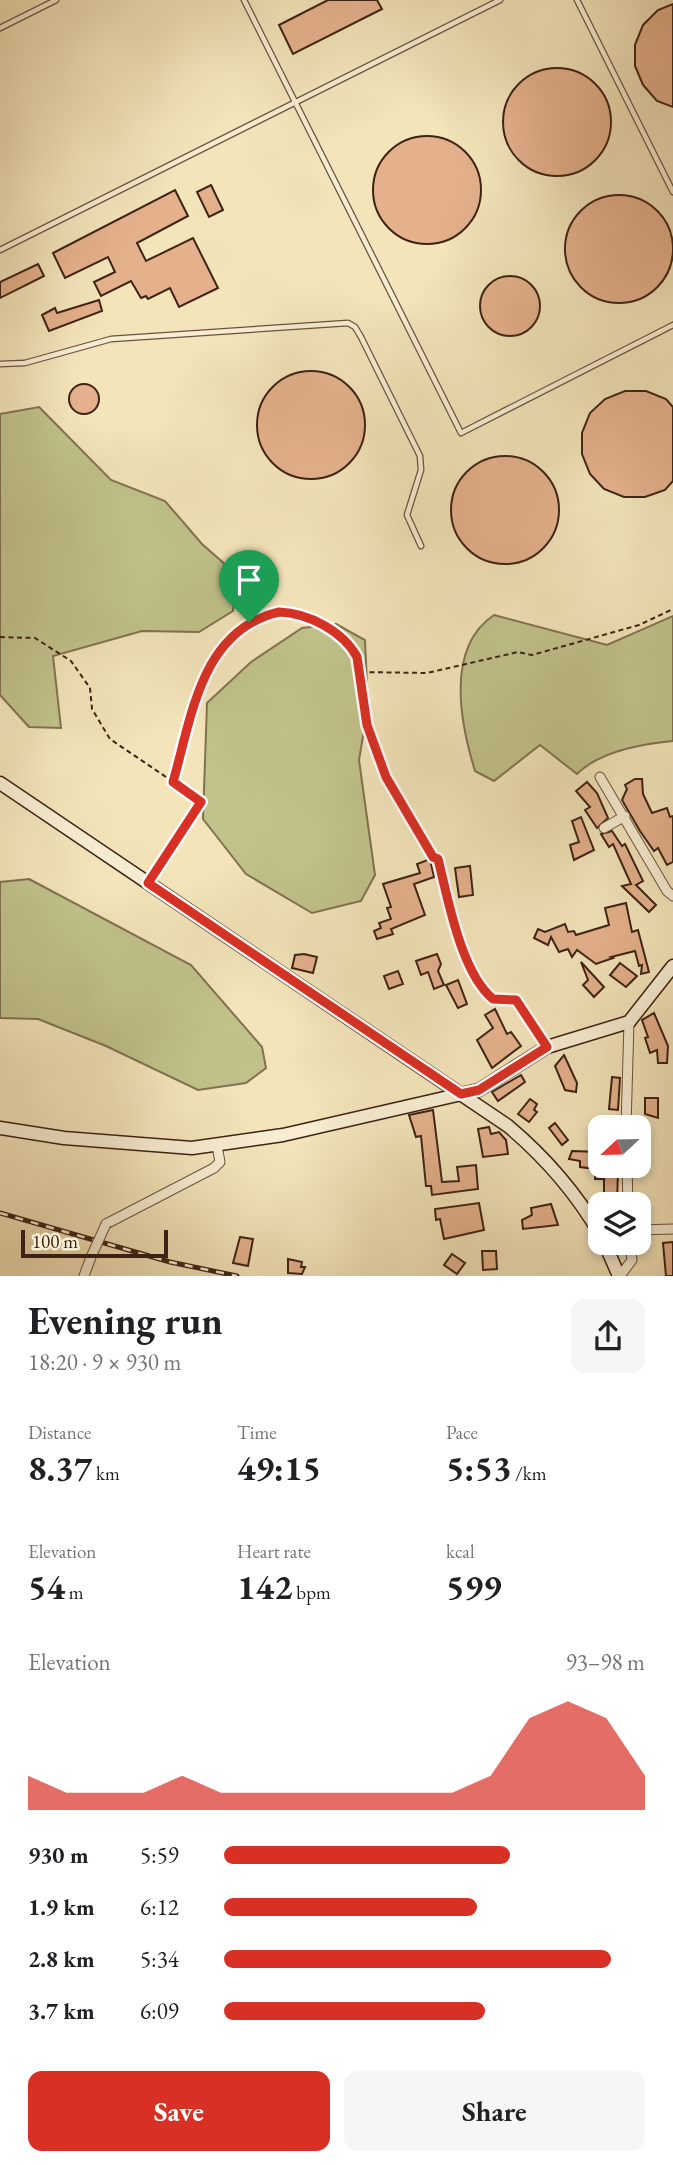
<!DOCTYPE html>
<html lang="en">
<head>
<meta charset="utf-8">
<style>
  :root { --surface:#fff; --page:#f6f6f6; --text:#202124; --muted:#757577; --accent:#d93025 }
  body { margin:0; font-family:"EB Garamond",serif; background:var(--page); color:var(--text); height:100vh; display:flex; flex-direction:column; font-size:26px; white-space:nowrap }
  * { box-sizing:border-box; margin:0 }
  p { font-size:23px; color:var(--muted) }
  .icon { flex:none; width:38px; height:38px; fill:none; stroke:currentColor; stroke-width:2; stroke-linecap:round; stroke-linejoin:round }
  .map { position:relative; height:1276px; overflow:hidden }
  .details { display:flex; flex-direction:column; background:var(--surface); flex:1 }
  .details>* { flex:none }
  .needle { width:46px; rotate:248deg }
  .tools { position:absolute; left:588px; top:1115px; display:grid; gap:14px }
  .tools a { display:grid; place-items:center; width:63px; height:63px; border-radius:14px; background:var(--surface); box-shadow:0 4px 10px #0003; font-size:35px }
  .scale { position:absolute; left:21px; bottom:18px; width:147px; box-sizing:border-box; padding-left:7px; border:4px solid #3e2214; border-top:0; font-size:19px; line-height:24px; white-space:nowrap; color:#3e2214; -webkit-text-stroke:5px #f7edd2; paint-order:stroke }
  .pin { position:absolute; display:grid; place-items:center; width:60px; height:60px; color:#fff; margin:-72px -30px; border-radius:50% 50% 50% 0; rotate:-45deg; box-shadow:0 0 7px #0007 }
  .pin .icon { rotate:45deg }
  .round { display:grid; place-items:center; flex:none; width:74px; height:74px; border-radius:14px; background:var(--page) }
  .headline { display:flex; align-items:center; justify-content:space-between; height:119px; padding:0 28px }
  h1 { font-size:38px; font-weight:700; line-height:52px }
  .stats { display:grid; grid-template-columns:repeat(3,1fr); gap:10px; height:119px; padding:7px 28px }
  .stats div { display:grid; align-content:center }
  .stats b { font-size:35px; font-weight:700 }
  .stats small { font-size:19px; font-weight:400 }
  .stats p { font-size:19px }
  .chart { height:196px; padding:14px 28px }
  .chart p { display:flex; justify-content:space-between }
  .chart svg { width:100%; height:126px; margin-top:7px; fill:var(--accent); opacity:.7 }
  .action { display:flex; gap:14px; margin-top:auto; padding:14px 28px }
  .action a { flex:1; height:80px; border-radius:14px; background:var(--accent); color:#fff; font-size:28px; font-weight:700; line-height:80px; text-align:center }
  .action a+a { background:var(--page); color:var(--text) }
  ul { padding:0 28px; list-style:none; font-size:23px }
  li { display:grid; grid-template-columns:112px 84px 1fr; align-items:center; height:52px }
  li i { height:18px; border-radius:9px; background:var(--accent) }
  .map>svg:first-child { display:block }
</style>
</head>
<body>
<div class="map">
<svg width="673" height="1276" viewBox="0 0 673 1276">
  <rect width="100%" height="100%" fill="#f3e4ba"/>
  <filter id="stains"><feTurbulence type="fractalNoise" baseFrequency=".00286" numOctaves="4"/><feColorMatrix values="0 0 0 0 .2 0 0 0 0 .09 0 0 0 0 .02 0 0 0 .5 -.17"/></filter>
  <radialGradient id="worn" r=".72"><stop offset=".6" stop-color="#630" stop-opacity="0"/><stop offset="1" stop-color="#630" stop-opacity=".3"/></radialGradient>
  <g fill="#c1c28b" stroke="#807250" stroke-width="2">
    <path d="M39,407l72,73 54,21 37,43 33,29 -2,38 -34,21 -57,-1 -89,25 8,72 -32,-1 -29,-32v-281z"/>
    <path d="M494,615l113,30 66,-29v125c-32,3 -73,10 -96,33l-37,-29 -46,36 -19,-10c-15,-49 -30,-123 19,-156z"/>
    <path d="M336,624l29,16 3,67 -9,53 16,115 -14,26 -49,12 -66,-39 -43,-55 4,-116 44,-41 51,-34z"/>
    <path d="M29,879l162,86 71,82 4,21 -20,15 -48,7 -92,-44 -68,-27 -38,-1v-136z"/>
  </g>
  <g fill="#e4b18c" stroke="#3e2214" stroke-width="2">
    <path d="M328,0h49l5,9 -89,45 -14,-29z"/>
    <path d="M673,4v103l-16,-6 -14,-16 -8,-19v-21l8,-20 15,-15z"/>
    <circle cx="557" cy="122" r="54"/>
    <circle cx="427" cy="190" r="54"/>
    <path d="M211,185l12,25 -14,7 -12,-25z"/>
    <path d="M175,190l13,26 -51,27 9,18 47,-23 25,50 -39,19 -9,-19 -22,11 -2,-3 -5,2 -10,-17 -30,15 -7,-14 21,-10 -7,-15 -43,21 -12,-25z"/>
    <circle cx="619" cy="249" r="54"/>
    <path d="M38,264l6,12 -44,22v-16z"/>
    <circle cx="510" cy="306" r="30"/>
    <path d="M99,300l3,11 -53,20 -7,-16 13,-7 2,5z"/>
    <circle cx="311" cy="425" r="54"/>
    <circle cx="84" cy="399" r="15"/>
    <path d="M625,391h21l20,8 7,8v74l-8,9 -20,7h-21l-20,-8 -14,-15 -8,-20v-21l8,-20 15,-14z"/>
    <circle cx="505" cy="510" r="54"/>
    <path d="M635,779h7l1,15 9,19 15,-5 3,9 3,-1v46l-6,3 -9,-17 -4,3 -14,-20 -18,-31 5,-11 -2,-4z"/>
    <path d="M587,782l10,11 11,25 -11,10 -12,-18 5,-3 -14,-16z"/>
    <path d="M581,817l13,33 -20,10 -4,-15 9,-3 -7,-21z"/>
    <path d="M612,831l10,15 3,-2 18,37 -7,4 20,20 -7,7 -27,-26 9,-2 -18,-40 -4,3 -8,-13z"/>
    <path d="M430,859l4,18 -20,7 11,31 -34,14 2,5 -16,5 -3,-8 7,-3 -2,-5 12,-4 -4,-11 4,-1 -8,-23 37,-11 -3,-9z"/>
    <path d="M470,866l3,29 -14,2 -4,-29z"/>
    <path d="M626,903l6,29 6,-2 11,42 -8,2 1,-9 -3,1 -4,-15 -24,6 2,1 -17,6 -19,-14 -5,7 -4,-8 -9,3 -8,-15 -3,8 -14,-7 4,-9 7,3 20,-8 3,8 6,-1 2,4 33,-10 -4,-17z"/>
    <path d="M304,954l13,3 -4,16 -21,-5 3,-13z"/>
    <path d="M437,954l4,10 -3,7 6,14 -10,4 -6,-17 -7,3 -5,-14z"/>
    <path d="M581,962l23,25 -10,10 -11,-12 5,-5z"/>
    <path d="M620,963l17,13 -11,11 -16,-12z"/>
    <path d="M398,971l5,13 -14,5 -5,-13z"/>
    <path d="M458,980l9,24 -9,4 -12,-23z"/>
    <path d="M495,1009l12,25 4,-2 10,14 -29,22 -15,-28 16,-12 -8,-13z"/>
    <path d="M654,1013l14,33 -1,17h-9l-1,-13 -7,3 -5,-15 3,-1 -6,-17z"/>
    <path d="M564,1055l13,28 -1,9 -11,-2 -10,-24z"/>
    <path d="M521,1075l4,7 -27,19 -6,-9z"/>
    <path d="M612,1077l8,1 -2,32 -9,-1z"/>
    <path d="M645,1098h13v20l-13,-4z"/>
    <path d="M530,1099l7,5 -3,6 3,2 -8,10 -11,-8z"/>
    <path d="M433,1110l9,72 17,-1 -2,-14 19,-2 2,24 -46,6 -1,-9h-5l-5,-50 -5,1 -7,-22z"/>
    <path d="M555,1123l13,17 -6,5 -13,-17z"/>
    <path d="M489,1127l2,7 8,-2 7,8 2,14 -25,3 -5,-28z"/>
    <path d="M572,1151l28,1v14h13v5h5l-1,31h-13v-23h-9v-10l-15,-2v-6l-11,-2z"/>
    <path d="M479,1203l5,27 -40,9 -4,-20 -4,1 -1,-11z"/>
    <path d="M551,1204l7,21 -35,4 -1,-9 10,-5 -1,-7z"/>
    <path d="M240,1237l13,2 -5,27 -15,-3z"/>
    <path d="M673,1242v34h-7l-3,-33z"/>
    <path d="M482,1251h14l1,18 -14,1z"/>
    <path d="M452,1254l13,9 -8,11 -13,-9z"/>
    <path d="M288,1259l14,3 -1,5h4l-3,7 -14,-1z"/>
  </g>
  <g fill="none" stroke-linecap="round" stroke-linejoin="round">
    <g stroke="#6b523e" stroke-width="7">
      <g id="lane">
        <path d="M244,0l217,433 212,-108"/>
        <path d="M577,0l96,192"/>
        <path d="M0,28l56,-28"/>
        <path d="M0,250l500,-250"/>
        <path d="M0,364l25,-1 86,-24 237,-16 7,4 6,10 59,119 1,14 -14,45 14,31"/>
      </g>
    </g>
    <g stroke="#6b523e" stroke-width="11">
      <g id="street">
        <path d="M600,777l67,114 6,5"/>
        <path d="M604,828l21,-12"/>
        <path d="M148,882l53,-80"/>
        <path d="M626,1127l3,-105"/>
        <path d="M627,1166l1,38"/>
        <path d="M106,1224l108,-56 6,-6 -3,-16"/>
        <path d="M639,1230l34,-1"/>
        <path d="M84,1276l7,-19"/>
        <path d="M620,1276l12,-16 -2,-18"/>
      </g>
    </g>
    <g stroke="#3e2214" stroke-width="15">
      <g id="secondary">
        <path d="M0,783l508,343c38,32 67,65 92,108"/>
        <path d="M0,1128l64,10 128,10 91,-13 196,-45 68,-43 82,-25 44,-56"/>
        <path d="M604,1242l15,34"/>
      </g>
    </g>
    <g stroke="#3e2214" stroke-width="2" stroke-dasharray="5 3.5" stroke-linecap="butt">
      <path d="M0,637l35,1 36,23 19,27 2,21 18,30 84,57"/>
      <path d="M361,672l66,1 91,-21 14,3 107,-30 34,-16"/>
      <path d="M173,781l29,-99 18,-33 29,-27 30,-10 19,1 46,26 8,9 8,24 7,53 19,52 48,80 4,2c10,39 23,115 55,140l23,1 25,38"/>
    </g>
    <use href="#lane" stroke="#f7edd2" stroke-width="4.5"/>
    <use href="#street" stroke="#f7edd2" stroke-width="9"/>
    <use href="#secondary" stroke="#f7edd2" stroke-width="12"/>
    <g stroke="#3e2214" stroke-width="5">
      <path id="rail" d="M0,1213l170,49 67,14"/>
    </g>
    <use href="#rail" stroke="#f7edd2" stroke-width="2.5" stroke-dasharray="8" stroke-linecap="butt"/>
    <g stroke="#6b523e" stroke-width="11" stroke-linecap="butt">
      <path id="street-bridge" d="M91,1257l15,-33"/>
    </g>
    <use href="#street-bridge" stroke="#f7edd2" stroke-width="9"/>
  </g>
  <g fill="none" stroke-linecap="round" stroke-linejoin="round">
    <g stroke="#fff" stroke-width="14">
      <path id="route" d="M279,612c29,1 64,19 78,45l10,68 19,52 47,80 5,2c10,40 23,114 55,140l23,1 31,47 -68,43 -18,4 -313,-211 53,-81 -28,-20c19,-66 28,-152 106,-170z"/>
    </g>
    <use href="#route" stroke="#d93025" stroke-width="9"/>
  </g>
  <rect width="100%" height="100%" filter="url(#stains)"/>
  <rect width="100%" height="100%" fill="url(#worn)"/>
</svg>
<div class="tools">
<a><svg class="needle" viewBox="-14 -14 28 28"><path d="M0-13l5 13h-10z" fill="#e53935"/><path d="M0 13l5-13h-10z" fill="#757577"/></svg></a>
<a><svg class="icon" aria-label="layers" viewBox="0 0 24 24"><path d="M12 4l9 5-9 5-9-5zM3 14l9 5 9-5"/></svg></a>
</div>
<div class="scale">100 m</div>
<div class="pin" style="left:249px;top:622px;background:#1e9e55"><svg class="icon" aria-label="arrive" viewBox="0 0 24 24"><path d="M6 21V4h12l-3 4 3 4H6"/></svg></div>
</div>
<section class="details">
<div class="headline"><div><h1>Evening run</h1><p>18:20 · 9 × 930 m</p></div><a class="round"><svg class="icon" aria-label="share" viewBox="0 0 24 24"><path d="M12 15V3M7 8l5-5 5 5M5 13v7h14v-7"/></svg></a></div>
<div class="stats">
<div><p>Distance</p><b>8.37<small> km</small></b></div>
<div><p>Time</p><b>49:15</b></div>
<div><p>Pace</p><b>5:53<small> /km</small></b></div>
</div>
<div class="stats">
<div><p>Elevation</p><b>54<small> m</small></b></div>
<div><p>Heart rate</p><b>142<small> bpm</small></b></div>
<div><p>kcal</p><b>599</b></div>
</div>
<div class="chart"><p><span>Elevation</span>93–98 m</p>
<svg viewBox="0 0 160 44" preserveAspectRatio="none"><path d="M0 44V32L10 38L20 38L30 38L40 32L50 38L60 38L70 38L80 38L90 38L100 38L110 38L120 32L130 12L140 6L150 12L160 32V44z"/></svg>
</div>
<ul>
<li><b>930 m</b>5:59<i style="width:68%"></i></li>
<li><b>1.9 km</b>6:12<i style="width:60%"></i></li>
<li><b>2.8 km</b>5:34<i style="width:92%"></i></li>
<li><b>3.7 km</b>6:09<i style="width:62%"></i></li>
</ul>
<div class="action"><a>Save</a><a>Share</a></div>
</section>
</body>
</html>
